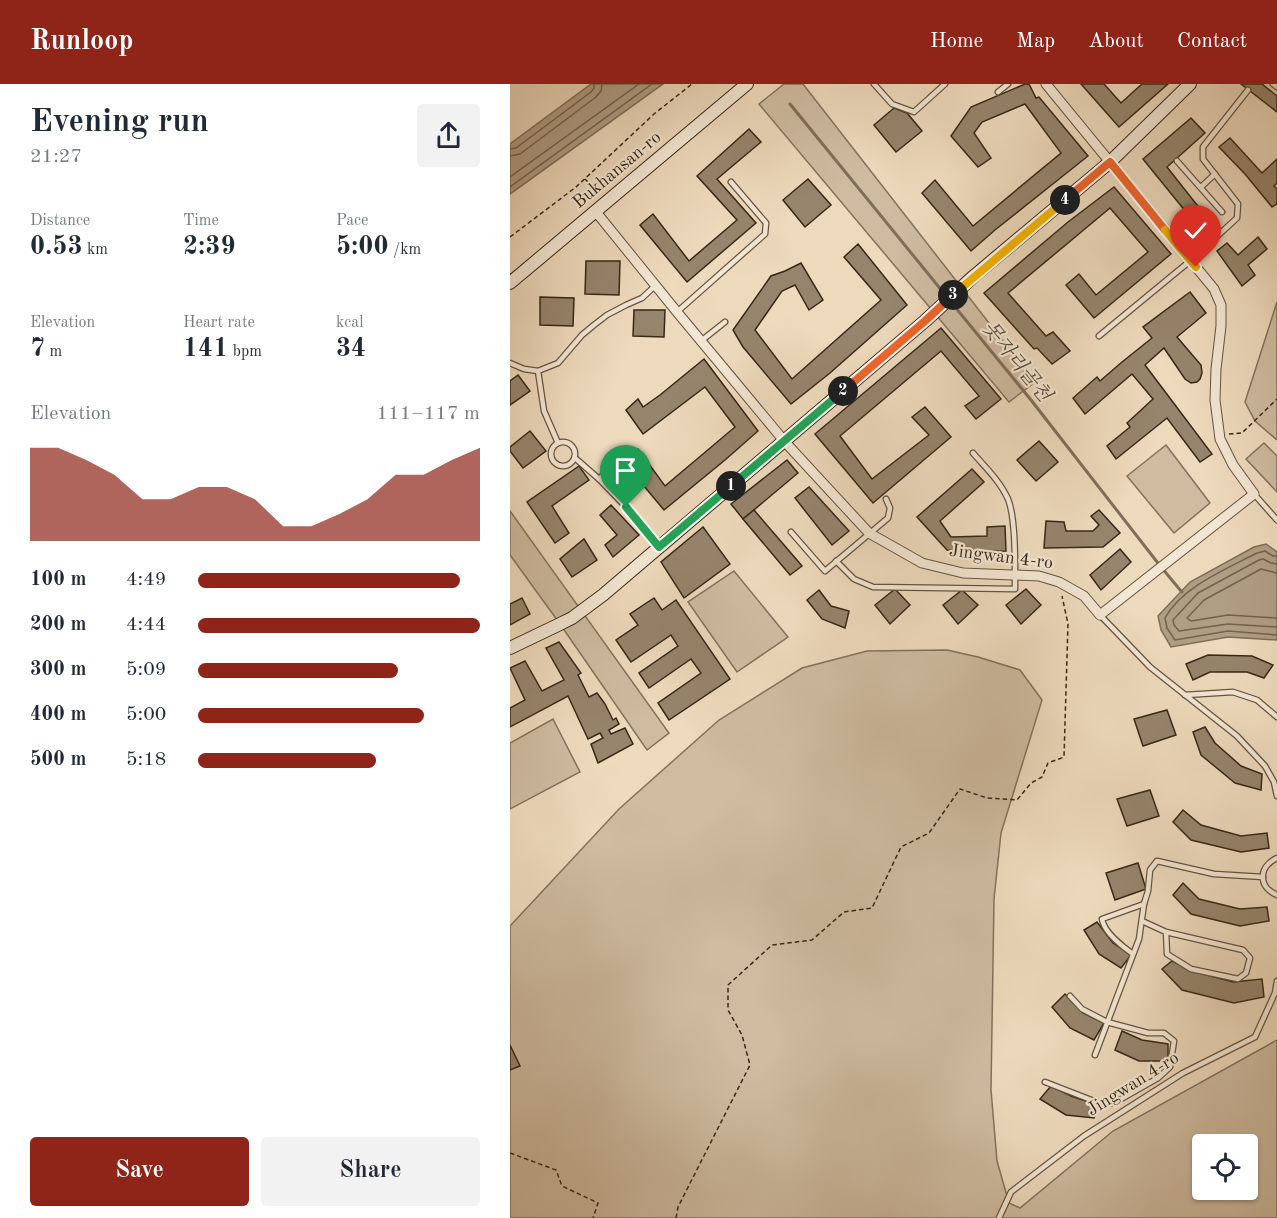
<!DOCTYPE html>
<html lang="en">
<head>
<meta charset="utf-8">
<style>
  :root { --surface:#fff; --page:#f2f2f3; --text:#1f2937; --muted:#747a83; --accent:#8f2418 }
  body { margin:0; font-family:"Old Standard TT","Noto Serif KR",serif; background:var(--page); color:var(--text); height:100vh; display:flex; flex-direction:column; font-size:22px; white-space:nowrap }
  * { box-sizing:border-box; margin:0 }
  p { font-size:20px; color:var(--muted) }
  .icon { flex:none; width:33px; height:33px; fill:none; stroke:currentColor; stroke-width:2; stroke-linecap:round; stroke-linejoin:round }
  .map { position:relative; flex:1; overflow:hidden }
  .sheet { display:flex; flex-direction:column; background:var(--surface); width:510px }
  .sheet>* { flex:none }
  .tools { position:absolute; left:682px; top:1050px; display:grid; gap:12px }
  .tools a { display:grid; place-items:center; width:66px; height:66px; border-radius:6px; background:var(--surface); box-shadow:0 2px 4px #0004; font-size:30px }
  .pin { position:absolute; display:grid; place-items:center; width:51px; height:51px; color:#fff; margin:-62px -26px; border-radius:50% 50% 50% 0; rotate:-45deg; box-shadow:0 0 6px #0007 }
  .pin .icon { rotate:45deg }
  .km { position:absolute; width:30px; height:30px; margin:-15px; border-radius:50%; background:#222; color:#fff; font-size:16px; line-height:30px; text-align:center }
  .round { display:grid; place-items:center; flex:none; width:63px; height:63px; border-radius:6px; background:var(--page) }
  .summary { display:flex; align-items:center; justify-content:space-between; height:102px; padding:0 30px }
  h1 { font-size:33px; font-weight:700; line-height:45px }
  .metrics { display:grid; grid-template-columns:repeat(3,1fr); gap:9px; height:102px; padding:6px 30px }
  .metrics div { display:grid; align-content:center }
  .metrics b { font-size:26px; font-weight:700 }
  .metrics small { font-size:16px; font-weight:400 }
  .metrics p { font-size:16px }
  .chart { height:168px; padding:12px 30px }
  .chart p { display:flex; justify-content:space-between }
  .chart svg { width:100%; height:108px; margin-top:6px; fill:var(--accent); opacity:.7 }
  .button { display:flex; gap:12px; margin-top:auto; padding:12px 30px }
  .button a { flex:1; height:69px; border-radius:6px; background:var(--accent); color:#fff; font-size:24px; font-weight:700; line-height:69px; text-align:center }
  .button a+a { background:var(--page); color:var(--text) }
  ul { padding:0 30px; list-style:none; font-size:20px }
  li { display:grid; grid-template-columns:96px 72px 1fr; align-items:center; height:45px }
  li i { height:15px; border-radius:8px; background:var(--accent) }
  header { display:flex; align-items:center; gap:36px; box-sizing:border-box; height:84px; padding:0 30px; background:var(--accent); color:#fff }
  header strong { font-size:28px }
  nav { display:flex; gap:33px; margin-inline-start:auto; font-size:21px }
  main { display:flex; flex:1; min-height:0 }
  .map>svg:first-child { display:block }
</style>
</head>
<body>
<header>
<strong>Runloop</strong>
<nav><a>Home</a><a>Map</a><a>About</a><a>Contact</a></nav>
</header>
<main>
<section class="sheet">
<div class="summary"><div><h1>Evening run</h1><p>21:27</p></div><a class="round"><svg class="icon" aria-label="share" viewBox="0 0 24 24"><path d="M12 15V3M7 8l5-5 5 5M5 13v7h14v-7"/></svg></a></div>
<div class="metrics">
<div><p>Distance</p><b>0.53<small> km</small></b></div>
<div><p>Time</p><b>2:39</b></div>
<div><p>Pace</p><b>5:00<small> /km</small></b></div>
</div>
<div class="metrics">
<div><p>Elevation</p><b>7<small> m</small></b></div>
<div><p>Heart rate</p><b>141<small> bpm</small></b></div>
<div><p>kcal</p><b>34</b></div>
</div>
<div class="chart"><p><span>Elevation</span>111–117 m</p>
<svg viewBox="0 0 160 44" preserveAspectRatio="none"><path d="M0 44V6L10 6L20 11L30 17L40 27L50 27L60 22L70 22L80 27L90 38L100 38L110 33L120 27L130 17L140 17L150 11L160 6V44z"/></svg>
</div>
<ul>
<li><b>100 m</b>4:49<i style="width:93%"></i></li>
<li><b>200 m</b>4:44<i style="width:100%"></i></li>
<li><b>300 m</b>5:09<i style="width:71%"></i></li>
<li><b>400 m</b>5:00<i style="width:80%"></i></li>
<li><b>500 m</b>5:18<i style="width:63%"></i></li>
</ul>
<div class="button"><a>Save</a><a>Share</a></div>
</section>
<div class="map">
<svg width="767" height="1134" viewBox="0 0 767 1134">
  <rect width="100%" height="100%" fill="#edd9bc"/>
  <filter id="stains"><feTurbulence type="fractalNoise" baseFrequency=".00333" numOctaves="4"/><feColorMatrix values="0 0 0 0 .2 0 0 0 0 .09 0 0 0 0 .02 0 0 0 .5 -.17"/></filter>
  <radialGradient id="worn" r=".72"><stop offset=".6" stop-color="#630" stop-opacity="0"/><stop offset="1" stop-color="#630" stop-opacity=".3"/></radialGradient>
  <g fill="#cebba0" stroke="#82725b" stroke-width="1.5" fill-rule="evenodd">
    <path d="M274,0h19l232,298 -26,20 -250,-298z"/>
    <path d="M767,218v138l-22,-19 -10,-19z"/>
    <path d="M754,359l13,13v36l-31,-33z"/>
    <path d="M656,361l44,58 -36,30 -47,-57z"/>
    <path d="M0,427l159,222 -22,17 -87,-126 -50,-69z"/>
    <path d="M224,487l54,66 -51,35 -49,-70z"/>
    <path d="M437,566l31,7 42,13 22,30 -41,133 -7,66 -3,191 6,71 12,42 11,5 93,-77 164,-91v178h-767v-292l109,-117 100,-89 83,-52 65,-17zM693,1060h45v46h-45z"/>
    <path d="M43,635l27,53 -70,37v-66z"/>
  </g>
  <g fill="#af9d84" stroke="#7f6e58" stroke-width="1.5">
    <path d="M81,0h72l-153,110v-50z"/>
    <path d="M756,460l11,8v88l-49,-3 -57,10 -10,-17 -3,-14 32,-34 64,-35z"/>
  </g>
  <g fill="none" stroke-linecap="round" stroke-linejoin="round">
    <g stroke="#73624d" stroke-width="1.5">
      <path d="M0,65l6,-1 75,-56 3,-4v-4"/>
      <path d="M0,72l10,-2 76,-57 5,-6 1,-7"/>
      <path d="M0,93l129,-93"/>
      <path d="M0,103l142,-103"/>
      <path d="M767,472h-4l-8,-5 -8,2c-31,16 -75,34 -92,65l2,10 8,12 53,-9 49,4"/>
      <path d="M767,480l-6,-1 -8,-4 -4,1 -61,33 -25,27 1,5 5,6 49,-7 49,3"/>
      <path d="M767,489l-16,-4 -57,31 -17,18 4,3 37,-6 49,3"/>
    </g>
    <g stroke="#7f6e58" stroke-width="3">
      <path d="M280,20l157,193"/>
      <path d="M441,218l80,98 130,167 20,24 1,1"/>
    </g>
  </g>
  <g fill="#96846c" stroke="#372816" stroke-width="1.5">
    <path d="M515,0h4l7,14 3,-1 49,59 -93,74 -24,21 -49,-58 13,-13 38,46 88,-73 -36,-49 -43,18 -8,11 17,25 -13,9 -27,-31 20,-29z"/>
    <path d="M571,0h23l17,19 21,-19h26l-49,43z"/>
    <path d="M731,0h21l15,12v16z"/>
    <path d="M384,24l13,5 15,18 -26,21 -22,-27z"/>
    <path d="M681,34l14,15 -38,34 45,57 -9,9 -60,-74z"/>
    <path d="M239,45l12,13 -44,37 39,44 -69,59 -47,-57 13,-11 36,47 48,-41 -40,-44z"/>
    <path d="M720,54l32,35 15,-14v24l-3,3 3,3v15l-5,3 -27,-33 -26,-27z"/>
    <path d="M298,95l23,26 -26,22 -22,-27z"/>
    <path d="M604,103l57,67 -77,64 -28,-33 13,-11 17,21 52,-43 -38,-44 -102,85 38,43 7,-4 17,19 -18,13 -15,-16 -3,1 -50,-56 84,-71z"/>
    <path d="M748,153l9,12 -19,16 7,10 -13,11 -25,-35 10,-8 11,12z"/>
    <path d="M348,160l49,61 -77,68 -39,31 -48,-57 -10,-17 38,-54 14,-5 16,-8 22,37 -14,10 -14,-25 -13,6 -27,39 37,49 89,-79 -37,-43z"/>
    <path d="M76,177h34l-1,34 -34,-1z"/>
    <path d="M680,208l16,21 -29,24 24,28 1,8 -2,6 -3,3 -6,1 -6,-4 -21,-31 -19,17 67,89 -12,8 -33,-44 -51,41 -9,-13 23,-19 -3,-4 26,-24 -21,-25 -47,40 -12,-16 24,-21 3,4 22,-19 30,-24 -9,-11z"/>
    <path d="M30,213l34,1 -1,28 -33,-1z"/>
    <path d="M124,226h31l-1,27 -31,-1z"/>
    <path d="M431,244l60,71 -25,20 -11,-13 14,-10 -38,-45 -101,85 32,43 57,-44 -17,-18 13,-10 26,30 -78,66 -58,-69z"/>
    <path d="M194,275l54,72 -33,29 -61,50 -41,-49 15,-12 27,37 70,-59 -30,-40 -62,47 -17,-24 12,-11 5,8 17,-12z"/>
    <path d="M8,291l12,16 -20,14v-24z"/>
    <path d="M20,347l16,20 -23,17 -13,-17v-4z"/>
    <path d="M529,357l19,21 -22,19 -19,-21z"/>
    <path d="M277,376l11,13 -55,46 -12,-15z"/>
    <path d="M69,382l10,14 -37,26 17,27 -14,10 -28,-41z"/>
    <path d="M462,385l12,13 -44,39 11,16 36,-1v-9l18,-1 1,25 -35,1 -24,-2 -30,-33z"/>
    <path d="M299,403l40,44 -17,14 -37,-47z"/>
    <path d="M101,421l28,30 -26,22 -8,-12 12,-10 -17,-20z"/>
    <path d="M244,426l48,56 -12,9 -47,-56z"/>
    <path d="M589,426l21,23 -17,14 -59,1 2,-27 18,1 2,9h27l6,-6 -8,-9z"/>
    <path d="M193,443l27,37 -46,34 -23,-36z"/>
    <path d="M74,455l13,21 -25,17 -12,-18z"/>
    <path d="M610,465l11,13 -30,28 -11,-15z"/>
    <path d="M385,505l15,16 -20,19 -15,-19z"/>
    <path d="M516,505l15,16 -20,19 -15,-19z"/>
    <path d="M309,506l12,16 18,5 -4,17 -23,-9 -15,-19z"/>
    <path d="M452,506l16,15 -20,19 -15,-19z"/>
    <path d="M12,514l8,16 -20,11v-21z"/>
    <path d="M144,514l8,12 14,-10 54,79 -61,41 -11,-17 43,-30 -10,-14 -42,29 -10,-15 39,-27 -7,-11 -40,27 -15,-22 22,-15 -8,-11z"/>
    <path d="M49,558l22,31 -3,2 11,22 8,-4 8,11 8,16 3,-2 3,6 -10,6 2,4 14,-6 8,16 -35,19 -7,-19 12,-6 -3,-5 -12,6 -20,-43 -58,31v-19l15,-8 -15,-32 15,-7 17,30 22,-11 -18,-32z"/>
    <path d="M698,571l44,1 21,9 -9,13 -17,-6h-37l-17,8 -7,-16z"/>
    <path d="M657,626l9,25 -33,11 -9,-27z"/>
    <path d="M695,643l10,16 26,23 21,8 -1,16 -26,-7 -34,-28 -8,-23z"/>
    <path d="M640,706l9,26 -32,10 -10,-27z"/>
    <path d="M673,726l18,15 40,11 26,-3 2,15 -28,4 -50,-12 -18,-18z"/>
    <path d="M628,779l8,26 -31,11 -9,-27z"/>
    <path d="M673,799l16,16 41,10 27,-2 2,14 -29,5 -49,-12 -18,-19z"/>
    <path d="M587,838l16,21 18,12 -10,13 -22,-14 -15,-24z"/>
    <path d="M662,877l20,10 41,11 29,-3 2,18 -30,6 -52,-13 -20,-21z"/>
    <path d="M555,910l18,19 21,10 -10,17 -24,-12 -18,-21z"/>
    <path d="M612,947l20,9 26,4v17h-29l-24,-11z"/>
    <path d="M0,961l10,21 -10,4z"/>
    <path d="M541,1002l20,10 27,9 -4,13 -28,-3 -26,-16z"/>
  </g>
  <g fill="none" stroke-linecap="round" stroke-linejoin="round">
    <g stroke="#645440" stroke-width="7">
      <g id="lane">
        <path d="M364,0l18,20 22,8 31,-28"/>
        <path d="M763,0l4,3"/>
        <path d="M488,8l10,-8"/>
        <path d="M667,77l45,51"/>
        <path d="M691,103l14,-13"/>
        <path d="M167,228l88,-78 1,-11 -35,-41"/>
        <path d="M589,252l91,-75 47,-43 1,-14 -35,-45v-12l45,-57"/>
        <path d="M191,257l24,-19"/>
        <path d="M0,279l14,6 14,2 20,-8 24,-28 12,-10 13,-10 19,-10 16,-7 13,-12"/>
        <path d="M28,287l6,40 14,32"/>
        <circle cx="53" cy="370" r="12"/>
        <path d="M65,374l24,21 27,28 33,40"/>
        <path d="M89,395l14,-14"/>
        <path d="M744,410l23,26"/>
        <path d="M281,448l34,39 63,-53 2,-10 -4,-9"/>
        <path d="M326,477l18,18 19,8 142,2c0,-23 1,-70 -7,-90 -8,-18 -23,-32 -35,-46"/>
        <path d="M590,531l50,52 87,69 28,30 9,16 3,14"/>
        <path d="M675,611l48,-3 24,8 20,17"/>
        <path d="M767,774c-19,9 -19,29 0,37"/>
        <path d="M632,837l24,11 77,18 7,8 -4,15 -8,6 -47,-10 -24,-15 -1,-22"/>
        <path d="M623,870c-10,-7 -29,-22 -31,-35l42,-15"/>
        <path d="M585,971l44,-116 5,-35 4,-13 2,-21 7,-9 57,13 49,3"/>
        <path d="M535,998l54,21h15l44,-25 12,-11 4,-26 -10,-8h-16l-41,-11 -25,-13 -12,-13"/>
        <path d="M489,1134l12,-26 73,-56 99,-63 72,-36 20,-44 2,-12"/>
      </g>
    </g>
    <g stroke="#645440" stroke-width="11">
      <path id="street" d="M86,128l81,100 108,130 84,91 53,30 41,10 76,3 20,6 25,14 16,19 154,-121 -21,-29 -13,-26 -5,-39 1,-31 5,-43v-21l-7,-16 -168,-205"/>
    </g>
    <g stroke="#372816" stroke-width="14">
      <g id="secondary">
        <path d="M0,199l237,-199"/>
        <path d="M0,564l50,-24 12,-6 31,-23 322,-274 49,-45 136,-114 80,-78"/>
      </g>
    </g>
    <g stroke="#372816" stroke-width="1.5" stroke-dasharray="4.5 3" stroke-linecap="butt">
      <path d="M75,95l13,14"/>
      <path d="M0,153l66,-50 78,-73 38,-30"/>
      <path d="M719,350l13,-1 35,-34"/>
      <path d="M0,1069l46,17 6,16 36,17 -5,15"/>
      <path d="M166,1134l2,-11 72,-142 -8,-30 -14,-25v-25l44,-40 40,-5 32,-28 28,-4 29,-61 28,-14 31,-44 27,9 30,2 14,-17 11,-6 6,-14 16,-6 4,-133 -6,-28"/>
    </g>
    <use href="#lane" stroke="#f3e6d3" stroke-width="4.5"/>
    <use href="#street" stroke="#f3e6d3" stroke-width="9"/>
    <use href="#secondary" stroke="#f3e6d3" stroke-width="12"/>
  </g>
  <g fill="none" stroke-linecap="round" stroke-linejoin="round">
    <g stroke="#fff" stroke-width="12">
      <path id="split-1" d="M116,423l33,40 72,-61"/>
    </g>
    <g stroke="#fff" stroke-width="12">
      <path id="split-2" d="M221,402l112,-95"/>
    </g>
    <g stroke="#fff" stroke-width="12">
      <path id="split-3" d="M333,307l82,-70 28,-26"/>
    </g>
    <g stroke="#fff" stroke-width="12">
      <path id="split-4" d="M443,211l112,-95"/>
    </g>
    <g stroke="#fff" stroke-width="12">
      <path id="split-5" d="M555,116l45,-38 55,68"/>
    </g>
    <g stroke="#fff" stroke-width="12">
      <path id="split-6" d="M655,146l31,37"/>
    </g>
    <use href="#split-1" stroke="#22a559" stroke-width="8"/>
    <use href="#split-2" stroke="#22a559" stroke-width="8"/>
    <use href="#split-3" stroke="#f0652b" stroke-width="8"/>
    <use href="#split-4" stroke="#f5b400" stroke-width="8"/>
    <use href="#split-5" stroke="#f0652b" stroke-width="8"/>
    <use href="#split-6" stroke="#f5b400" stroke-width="8"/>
  </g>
  <g text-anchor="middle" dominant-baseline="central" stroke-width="4.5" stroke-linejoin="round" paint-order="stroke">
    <g font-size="18" fill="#372816" stroke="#f3e6d3">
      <text transform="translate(107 86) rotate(-40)">Bukhansan-ro</text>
      <text transform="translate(491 473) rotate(7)">Jingwan 4-ro</text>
      <text transform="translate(623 1000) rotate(-32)">Jingwan 4-ro</text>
    </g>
    <g font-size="20" font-style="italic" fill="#5b4b37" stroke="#f3e6d3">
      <text transform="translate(506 278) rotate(51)">못자리골천</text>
    </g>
  </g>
  <rect width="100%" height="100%" filter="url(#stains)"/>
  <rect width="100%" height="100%" fill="url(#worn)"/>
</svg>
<div class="tools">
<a><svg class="icon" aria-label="locate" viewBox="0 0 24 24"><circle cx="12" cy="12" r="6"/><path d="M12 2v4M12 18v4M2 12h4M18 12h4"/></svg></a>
</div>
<div class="pin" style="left:116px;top:423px;background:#1e9e55"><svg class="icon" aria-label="arrive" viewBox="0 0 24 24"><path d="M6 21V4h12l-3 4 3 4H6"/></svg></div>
<div class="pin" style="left:686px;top:183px;background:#d93025"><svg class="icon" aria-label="check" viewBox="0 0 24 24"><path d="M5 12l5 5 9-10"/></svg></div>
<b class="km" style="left:221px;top:402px">1</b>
<b class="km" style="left:333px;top:307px">2</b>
<b class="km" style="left:443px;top:211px">3</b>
<b class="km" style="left:555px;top:116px">4</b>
</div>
</main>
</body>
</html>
